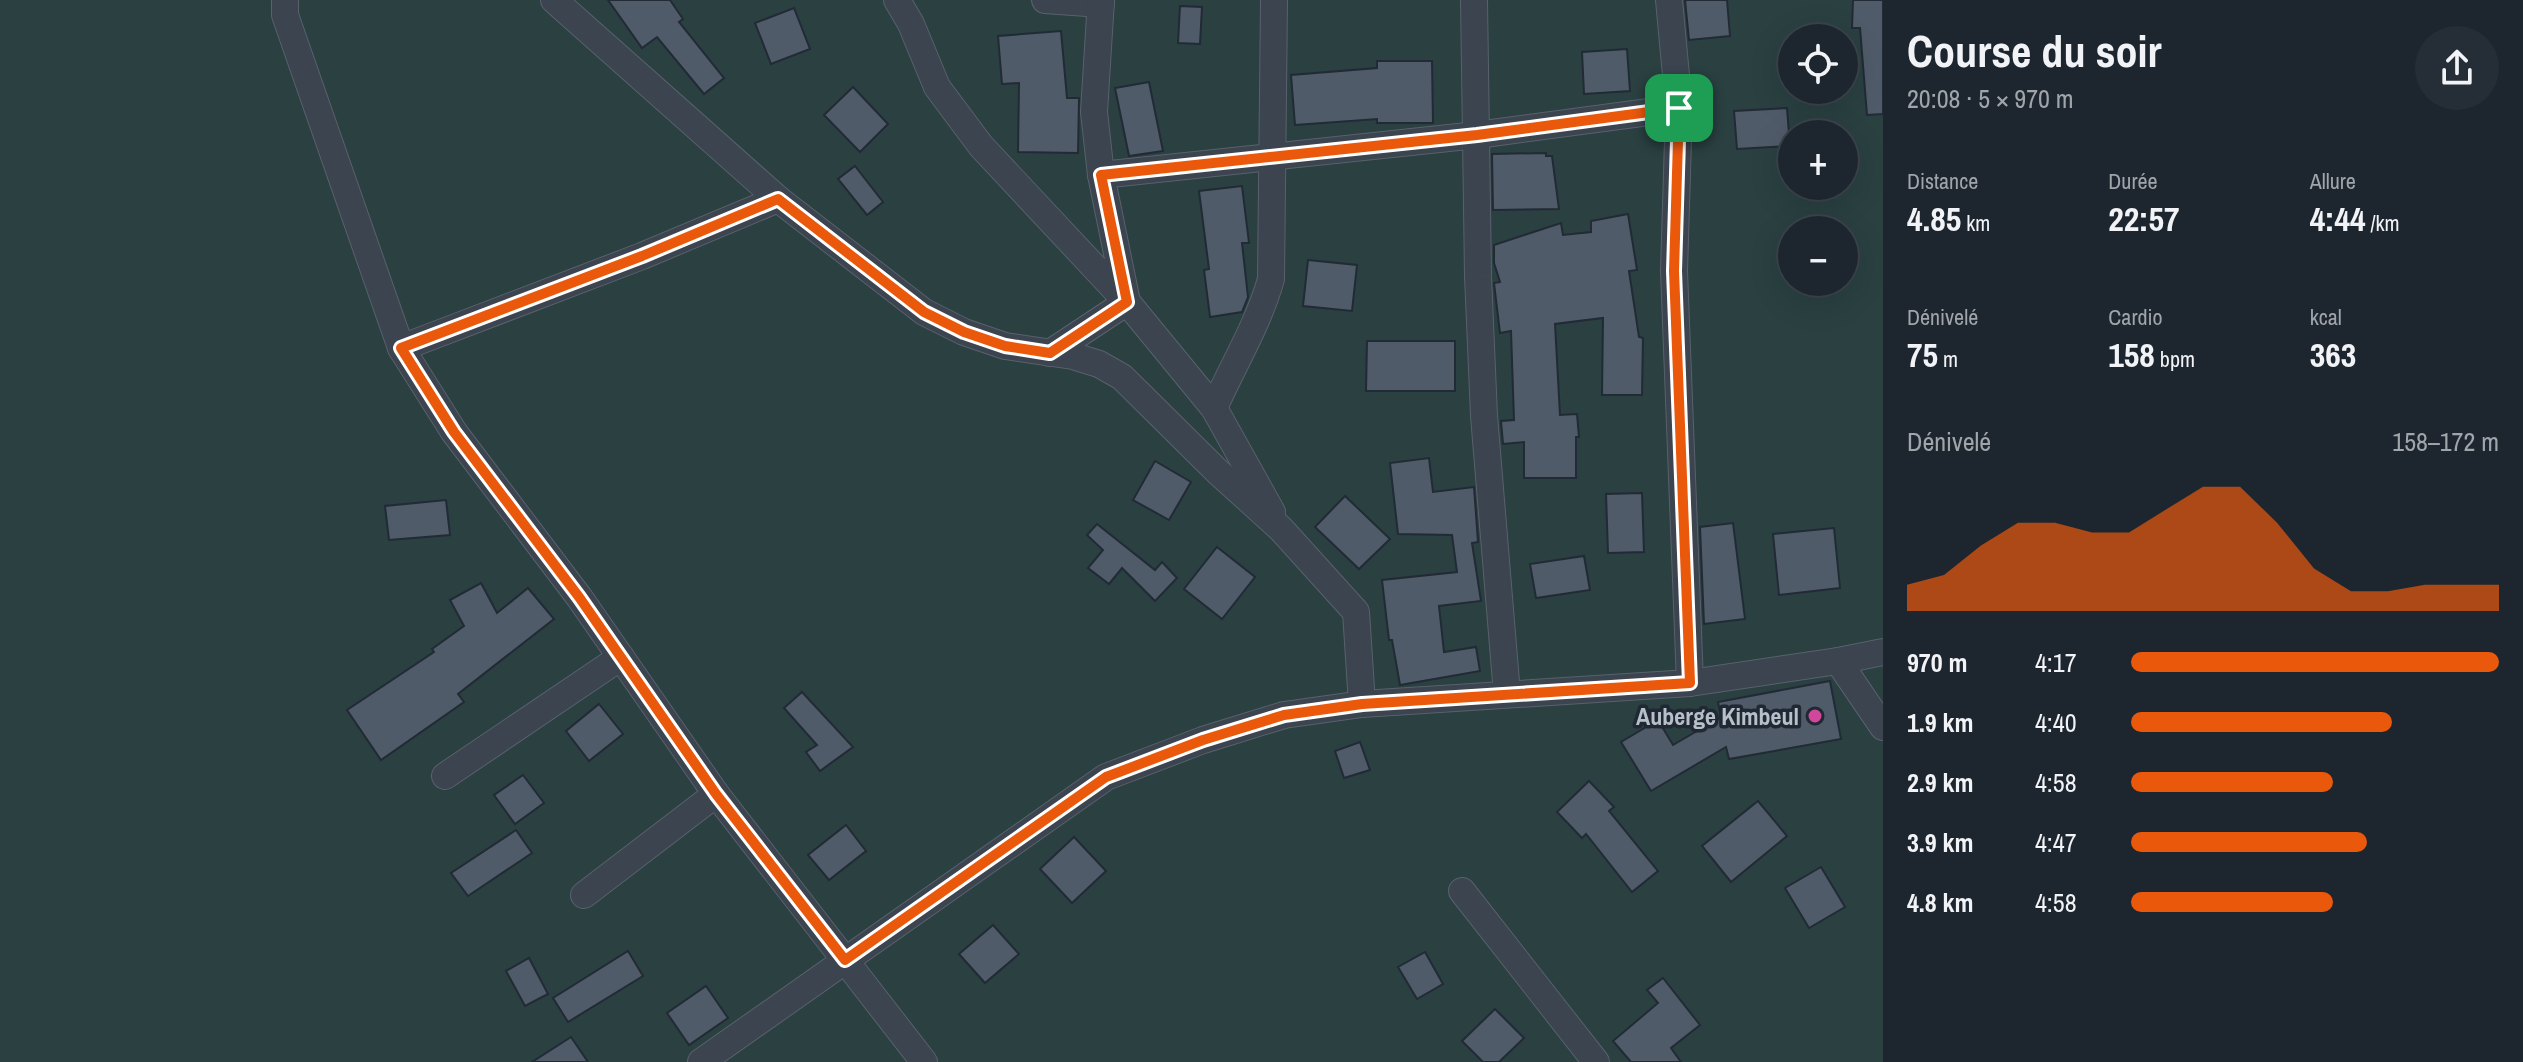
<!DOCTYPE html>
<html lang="fr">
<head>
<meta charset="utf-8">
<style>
  :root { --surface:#1d262f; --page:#252e37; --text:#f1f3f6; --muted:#a0a5aa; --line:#3b434b; --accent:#ea580c }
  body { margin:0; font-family:"Archivo Narrow",sans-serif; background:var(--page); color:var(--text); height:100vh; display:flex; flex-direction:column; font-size:30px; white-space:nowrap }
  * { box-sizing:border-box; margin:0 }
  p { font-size:26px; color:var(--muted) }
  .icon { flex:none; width:44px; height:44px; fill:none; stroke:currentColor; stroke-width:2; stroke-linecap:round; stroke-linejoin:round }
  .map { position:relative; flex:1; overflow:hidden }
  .details { display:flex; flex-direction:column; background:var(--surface); width:640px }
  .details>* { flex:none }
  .controls { position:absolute; left:1778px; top:24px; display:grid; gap:16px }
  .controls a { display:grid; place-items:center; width:80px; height:80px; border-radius:50%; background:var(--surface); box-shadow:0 8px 32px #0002,0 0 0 2px var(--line); font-size:40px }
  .pin { position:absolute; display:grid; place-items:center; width:68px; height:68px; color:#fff; margin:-34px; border-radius:16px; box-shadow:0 4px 12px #0006 }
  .round { display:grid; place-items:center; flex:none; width:84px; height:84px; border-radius:42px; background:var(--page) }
  .head { display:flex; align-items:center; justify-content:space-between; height:136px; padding:0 24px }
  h1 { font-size:44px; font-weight:700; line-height:60px }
  .figures { display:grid; grid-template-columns:repeat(3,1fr); gap:12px; height:136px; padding:8px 24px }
  .figures div { display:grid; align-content:center }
  .figures b { font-size:34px; font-weight:700 }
  .figures small { font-size:22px; font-weight:400 }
  .figures p { font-size:22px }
  .chart { height:224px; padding:16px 24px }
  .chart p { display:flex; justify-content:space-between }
  .chart svg { width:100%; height:144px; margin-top:8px; fill:var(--accent); opacity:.7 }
  ul { padding:0 24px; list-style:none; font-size:26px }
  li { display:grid; grid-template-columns:128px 96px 1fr; align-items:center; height:60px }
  li i { height:20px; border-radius:10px; background:var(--accent) }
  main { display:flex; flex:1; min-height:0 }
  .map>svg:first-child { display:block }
</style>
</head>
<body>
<main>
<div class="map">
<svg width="1883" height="1062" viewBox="0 0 1883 1062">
  <rect width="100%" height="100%" fill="#27323f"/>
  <path fill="#2a4041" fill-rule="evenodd" d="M0,0h1883v1062h-1883zM1792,38h52v52h-52zM1792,134h52v52h-52zM1792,230h52v52h-52z"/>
  <g fill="#505b69" stroke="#222a36" stroke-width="2">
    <path d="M608,0h62l13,19 -4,3 45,56 -20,16 -47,-57 -15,11z"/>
    <path d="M1685,0h42l3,36 -41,4z"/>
    <path d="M1853,0h30v114l-16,1 -7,-87h-8z"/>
    <path d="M1180,6l22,1 -2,37 -22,-1z"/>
    <path d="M794,8l16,41 -39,15 -16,-41z"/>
    <path d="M1061,31l6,67h12l-1,55 -60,-1 1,-69 -17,1 -4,-48z"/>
    <path d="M1627,49l3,42 -46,3 -2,-42z"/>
    <path d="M1377,61h55l1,62h-56v-4l-82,6 -4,-50 86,-7z"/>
    <path d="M1149,82l14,69 -34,5 -14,-68z"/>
    <path d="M853,87l35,37 -28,28 -36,-37z"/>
    <path d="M1787,108l3,38 -53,3 -3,-38z"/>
    <path d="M1546,153v3h6l7,53 -66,1 -1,-56z"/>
    <path d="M855,166l28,36 -16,13 -29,-36z"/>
    <path d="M1242,186l7,57h-7l6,54 -6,15 -32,5 -6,-47 5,-1 -10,-78z"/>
    <path d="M1628,214l9,56 -8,1 10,66 4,1 -1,57h-40l1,-77 -48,6 5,91 17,-1 2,23h-3v41h-52v-36l-21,2 -2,-23 13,-1 -3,-89 -11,2 -6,-50 6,-1 -6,-19v-18l67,-22 2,12 28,-3v-11z"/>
    <path d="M1308,260l49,5 -5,46 -49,-5z"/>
    <path d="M1367,341h88v50h-89z"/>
    <path d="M1429,458l4,34 41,-5 4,55 -6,1 9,58 -42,5 5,46 32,-5 4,24 -80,14 -8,-45h-3l-7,-60 75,-8 -5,-37 -54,-1 -8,-71z"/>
    <path d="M1155,461l36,21 -22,38 -36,-20z"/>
    <path d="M1642,493l2,59 -36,1 -2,-59z"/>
    <path d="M1345,496l45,43 -31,30 -44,-42z"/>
    <path d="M446,500l4,35 -61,5 -4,-34z"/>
    <path d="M1733,523l12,96 -41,5 -4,-97z"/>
    <path d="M1097,524l58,46 7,-8 15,16 -22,23 -33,-33 -13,16 -21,-16 15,-18 -16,-15z"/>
    <path d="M1834,528l6,60 -61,7 -6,-61z"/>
    <path d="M1217,547l38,30 -33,42 -38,-30z"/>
    <path d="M1584,556l6,34 -54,8 -6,-34z"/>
    <path d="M481,583l16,30 31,-25 26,31 -96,75 6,8 -83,58 -34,-50 87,-58 -2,-3 32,-23 -14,-26z"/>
    <path d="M1830,681l11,58 -112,20 -3,-12 -75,44 -30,-49 37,-22 15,25 48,-28 -3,-15z"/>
    <path d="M802,692l51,55 -33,24 -14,-19 11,-7 -33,-37z"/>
    <path d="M599,704l24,30 -34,27 -23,-30z"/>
    <path d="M1360,742l10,28 -26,8 -9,-27z"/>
    <path d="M523,775l21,28 -29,21 -21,-29z"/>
    <path d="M1589,781l25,26 -5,4 49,60 -26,21 -46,-58 -4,4 -25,-26z"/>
    <path d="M1758,801l29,35 -56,46 -29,-36z"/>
    <path d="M846,825l20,26 -37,29 -21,-25z"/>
    <path d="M516,830l16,23 -64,43 -17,-23z"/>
    <path d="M1074,837l32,34 -34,32 -32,-34z"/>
    <path d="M1821,867l24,40 -36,21 -24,-40z"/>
    <path d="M993,925l26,29 -34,29 -26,-29z"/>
    <path d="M628,951l15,25 -75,46 -15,-24z"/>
    <path d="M1425,952l18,32 -26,15 -19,-32z"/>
    <path d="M529,958l19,36 -23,12 -19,-35z"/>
    <path d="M1663,978l37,47 -29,23 10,14h-50l-18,-21 45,-38 -11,-13z"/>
    <path d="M706,986l22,32 -39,27 -22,-32z"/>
    <path d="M1495,1009l29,29 -25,24h-16l-21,-21z"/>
    <path d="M571,1037l17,25h-56z"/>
  </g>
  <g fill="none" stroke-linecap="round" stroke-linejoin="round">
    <g stroke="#59616c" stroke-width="28">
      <g id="minor">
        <path d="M285,0v15l116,333 53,84 125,165 137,197 208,268"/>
        <path d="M554,0l224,199 146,113 40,20 41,14 68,10 26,8 23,13 96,95 63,57 75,83 6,92 328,-21 148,-22 45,66"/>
        <path d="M897,0l14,24 26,63 44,59 146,156 87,106 58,104"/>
        <path d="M1045,0l56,4"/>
        <path d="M1101,0l-7,112 7,63"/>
        <path d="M1474,0l4,276 6,140 23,278"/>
        <path d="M1669,0l10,108 -5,163 16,412"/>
        <path d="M401,348l241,-92 136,-57"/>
        <path d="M1050,353l77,-51 -26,-127 376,-40 202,-27"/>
        <path d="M1214,408c19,-43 44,-83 57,-129l3,-279"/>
        <path d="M1838,661l45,-9"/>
        <path d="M445,776l176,-119"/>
        <path d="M1462,891l134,171"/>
        <path d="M584,895l132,-101"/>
        <path d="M701,1062l405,-285 97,-37 81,-25 78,-11"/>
      </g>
    </g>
    <use href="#minor" stroke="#3b444f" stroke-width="26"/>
  </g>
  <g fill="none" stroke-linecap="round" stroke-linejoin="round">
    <g stroke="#fff" stroke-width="16">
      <path id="route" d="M1679,108l-5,163 16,412 -328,21 -78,11 -81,25 -97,37 -261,183 -129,-166 -137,-197 -125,-165 -53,-84 241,-92 136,-57 146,113 40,20 41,14 45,7 77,-51 -26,-127 376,-40z"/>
    </g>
    <use href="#route" stroke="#ea580c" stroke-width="10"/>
  </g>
  <circle fill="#d1479c" stroke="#202834" stroke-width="3" cx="1815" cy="716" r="8"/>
  <g text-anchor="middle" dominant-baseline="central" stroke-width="7" stroke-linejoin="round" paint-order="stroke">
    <g font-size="24" font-weight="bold" fill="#b7bfc9" stroke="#202834" text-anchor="end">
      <text x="1799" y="716">Auberge Kimbeul</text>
    </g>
  </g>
</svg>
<div class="controls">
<a><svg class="icon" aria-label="locate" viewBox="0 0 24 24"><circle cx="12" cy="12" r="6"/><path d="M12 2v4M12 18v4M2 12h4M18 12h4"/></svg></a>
<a>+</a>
<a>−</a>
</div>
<div class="pin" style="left:1679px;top:108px;background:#1e9e55"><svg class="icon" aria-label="arrive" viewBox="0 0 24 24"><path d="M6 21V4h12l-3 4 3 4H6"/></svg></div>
</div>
<section class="details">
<div class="head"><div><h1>Course du soir</h1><p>20:08 · 5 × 970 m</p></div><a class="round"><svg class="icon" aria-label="share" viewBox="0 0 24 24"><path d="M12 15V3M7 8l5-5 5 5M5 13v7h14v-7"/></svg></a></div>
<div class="figures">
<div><p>Distance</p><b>4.85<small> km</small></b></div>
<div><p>Durée</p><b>22:57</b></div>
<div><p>Allure</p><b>4:44<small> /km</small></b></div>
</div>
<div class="figures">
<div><p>Dénivelé</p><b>75<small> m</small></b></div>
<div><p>Cardio</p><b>158<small> bpm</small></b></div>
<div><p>kcal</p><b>363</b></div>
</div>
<div class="chart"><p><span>Dénivelé</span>158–172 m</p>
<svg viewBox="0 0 160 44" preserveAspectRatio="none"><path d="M0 44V36L10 33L20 24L30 17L40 17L50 20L60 20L70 13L80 6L90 6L100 17L110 31L120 38L130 38L140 36L150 36L160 36V44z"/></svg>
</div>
<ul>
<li><b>970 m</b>4:17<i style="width:100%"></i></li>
<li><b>1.9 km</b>4:40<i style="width:71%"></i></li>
<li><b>2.9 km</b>4:58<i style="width:55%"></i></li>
<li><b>3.9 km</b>4:47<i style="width:64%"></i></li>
<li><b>4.8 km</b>4:58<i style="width:55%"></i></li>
</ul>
</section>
</main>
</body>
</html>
